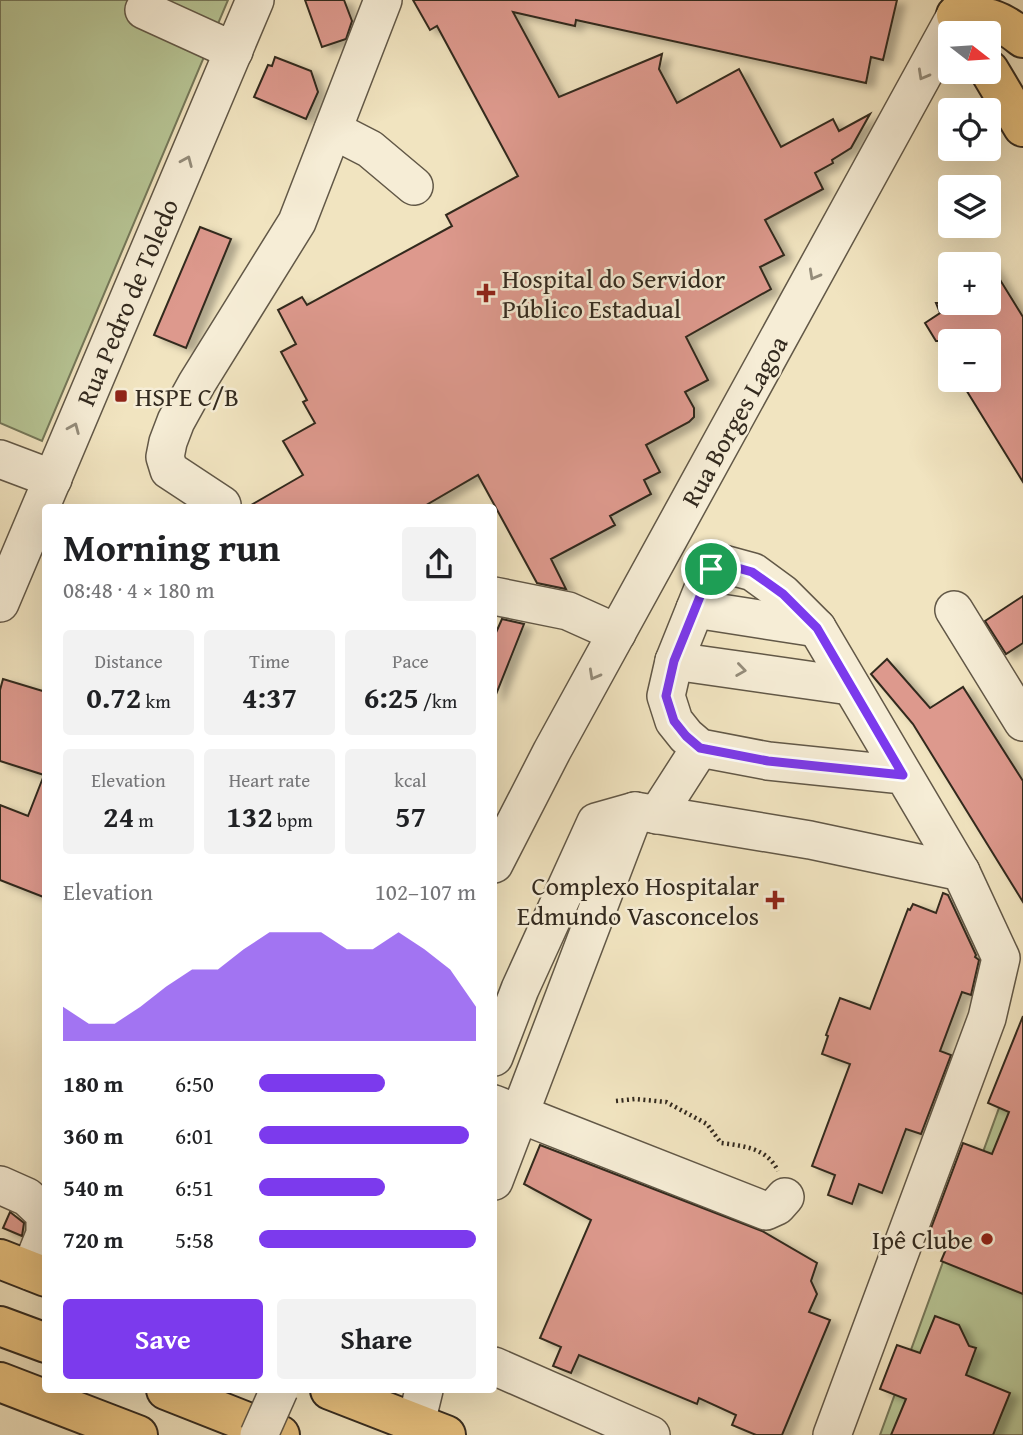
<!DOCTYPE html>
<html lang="en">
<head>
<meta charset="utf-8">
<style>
  :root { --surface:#fff; --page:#f2f2f2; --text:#202124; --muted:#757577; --accent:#7c3aed }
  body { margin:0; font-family:"Gentium Book Plus",serif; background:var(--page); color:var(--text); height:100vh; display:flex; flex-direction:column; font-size:26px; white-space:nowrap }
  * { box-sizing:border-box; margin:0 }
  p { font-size:23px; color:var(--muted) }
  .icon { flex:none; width:38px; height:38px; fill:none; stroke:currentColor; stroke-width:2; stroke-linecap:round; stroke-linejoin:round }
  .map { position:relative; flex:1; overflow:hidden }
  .details { position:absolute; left:42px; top:504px; width:455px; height:889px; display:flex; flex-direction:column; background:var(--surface); border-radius:7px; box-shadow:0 7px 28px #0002 }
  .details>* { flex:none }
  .needle { width:46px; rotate:107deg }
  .tools { position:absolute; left:938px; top:21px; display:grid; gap:14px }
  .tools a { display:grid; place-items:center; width:63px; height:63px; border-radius:7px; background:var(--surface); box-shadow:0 7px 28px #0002; font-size:35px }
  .pin { position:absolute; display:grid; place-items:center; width:60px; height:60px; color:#fff; margin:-30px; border:4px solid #fff; border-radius:50%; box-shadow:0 2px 7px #0007 }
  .round { display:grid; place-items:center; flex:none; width:74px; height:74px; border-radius:7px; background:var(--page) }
  .summary { display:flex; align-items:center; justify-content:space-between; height:119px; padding:0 21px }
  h1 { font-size:38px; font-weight:800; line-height:52px }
  .metrics { display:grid; grid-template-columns:repeat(3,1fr); gap:10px; height:119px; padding:7px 21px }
  .metrics div { display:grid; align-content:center; border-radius:7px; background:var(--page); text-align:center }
  .metrics b { font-size:30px; font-weight:800 }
  .metrics small { font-size:19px; font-weight:400 }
  .metrics p { font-size:19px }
  .chart { height:196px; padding:14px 21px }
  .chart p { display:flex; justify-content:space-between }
  .chart svg { width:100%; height:126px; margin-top:7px; fill:var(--accent); opacity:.7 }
  .cta { display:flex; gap:14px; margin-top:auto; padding:14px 21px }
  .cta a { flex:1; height:80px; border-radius:7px; background:var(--accent); color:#fff; font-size:28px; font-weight:800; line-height:80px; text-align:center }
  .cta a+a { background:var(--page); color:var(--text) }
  ul { padding:0 21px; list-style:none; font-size:23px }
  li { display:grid; grid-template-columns:112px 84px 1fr; align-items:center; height:52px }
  li i { height:18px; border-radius:9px; background:var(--accent) }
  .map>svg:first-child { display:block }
</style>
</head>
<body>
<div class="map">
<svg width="1023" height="1435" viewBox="0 0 1023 1435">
  <defs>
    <filter id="shadow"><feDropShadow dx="8" dy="4.5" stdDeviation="3.5" flood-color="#0004"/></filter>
  </defs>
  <rect width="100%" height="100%" fill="#f1e4c0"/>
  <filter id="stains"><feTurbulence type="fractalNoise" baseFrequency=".00286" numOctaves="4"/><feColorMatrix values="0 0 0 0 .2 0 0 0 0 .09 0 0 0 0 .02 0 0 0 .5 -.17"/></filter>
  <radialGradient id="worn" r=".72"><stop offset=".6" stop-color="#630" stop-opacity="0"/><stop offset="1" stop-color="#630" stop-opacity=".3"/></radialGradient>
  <g fill="#b7c595" stroke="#75785a" stroke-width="2">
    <path d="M0,0h228l-186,441 -42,-18z"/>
    <path d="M1023,1042v393h-143z"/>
  </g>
  <g fill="#dd998d" stroke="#332a1f" stroke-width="2" filter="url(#shadow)">
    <path d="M305,0h39l8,21 -6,18 -24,8z"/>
    <path d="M413,0h484l-14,60 -12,-3 -5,26 -290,-63 -1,6 -62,-14 46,85 103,-43 -3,15 18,34 62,-34 42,78 52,-28 6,12 31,-17 -19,34 -19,12 1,3 -18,10 8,16 -58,31 19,35 -24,12 11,22 -85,48 22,43 -23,12 9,16v9l-5,5 -43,23 14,27 -16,8 7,14 -41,22 5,9 -64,34 15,30 -29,-6 -59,-108 -57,33h-175l57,-33 -20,-34 32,-18 -12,-21 4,-2 -26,-48 15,-8 -18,-34 24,-13 5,8 145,-79 -6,-11 72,-39 -81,-150 -7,4z"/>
    <path d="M275,57l36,14 7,21 -12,27 -52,-22 14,-32 4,1z"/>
    <path d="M200,227l31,12 -45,109 -32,-13z"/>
    <path d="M989,262l34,55v165l-63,-102h29v-39h-53l-11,-18 15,-10 -4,-10h53z"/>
    <path d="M1023,596v47l-17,11 -21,-33z"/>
    <path d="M502,619l22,5 -29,73 -1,-60z"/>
    <path d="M887,659l43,49 33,-21 60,94v121l-110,-178 -42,-50z"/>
    <path d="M3,679l43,13v206l-46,-18v-75l28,11 16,-41 -44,-14v-71z"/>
    <path d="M943,893l5,2 28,60 -1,2 4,3 -8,35 -9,-3 -22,59 11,4 -30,79 -15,-5 -24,64 -23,-9 -7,20 -24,-9 7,-20 -23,-9 38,-102 -28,-10 6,-18 -2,-1 14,-37 30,11 38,-100 2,1 3,-6 23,9z"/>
    <path d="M1023,1016v278l-82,-33 6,-14 -20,-8 36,-96 29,11 17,-42 -21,-9z"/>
    <path d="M540,1145l222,86 55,32 -6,18 6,13 -8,18 21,8 -48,115h-26l-24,-10 4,-10 -37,-17 -2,6 -118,-49 -8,18 -18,-7 8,-19 -21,-9 51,-118 -67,-36z"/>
    <path d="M10,1212l14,11 -2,13 -19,-8z"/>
    <path d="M935,1316l24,9 10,21 7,2 -10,27 44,18 -17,42h-102l15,-36 -26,-10 17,-44 23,8z"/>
  </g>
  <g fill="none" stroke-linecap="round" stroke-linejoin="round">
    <g stroke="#625847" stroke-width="40">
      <g id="minor">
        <path d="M144,10l90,41"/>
        <path d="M333,130l37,19 44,37"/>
        <path d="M0,459l53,20"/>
        <path d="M222,505l-53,-35 -4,-13 3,-15 8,-21 21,-38 100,-161 86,-222"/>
        <path d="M494,596l74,15 49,22"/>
        <path d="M0,603l255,-603"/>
        <path d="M695,609l122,19"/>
        <path d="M954,610l69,112"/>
        <path d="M674,661l176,25"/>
        <path d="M903,775l-135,-14 -68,-13 -14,-12 -12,-15 -8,-25 8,-35 37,-92 9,-6 33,9 30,22 34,34 144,244"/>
        <path d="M657,815l43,-67"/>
        <path d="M494,864l58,-113 404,-736"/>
        <path d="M494,1057l26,-68 76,-167 39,-11 175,29 151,32 40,86 -14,60 -155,417"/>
        <path d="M494,1104l272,107 11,-5 8,-9"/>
        <path d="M494,1181l141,-370"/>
        <path d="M0,1185l27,12 18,17v20l-15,37"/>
        <path d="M494,1366l157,69"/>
        <path d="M416,1423l8,-33"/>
      </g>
    </g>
    <g stroke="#332a1f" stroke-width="42">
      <g id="major">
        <path d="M956,15c31,1 42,3 67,23"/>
        <path d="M989,70l34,57"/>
      </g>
    </g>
    <g stroke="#332a1f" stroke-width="42">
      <g id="highway">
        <path d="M0,1259l46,18"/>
        <path d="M0,1326l46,17"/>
        <path d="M0,1382l138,53"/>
        <path d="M166,1390l114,45"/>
        <path d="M330,1390l116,45"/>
      </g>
    </g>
    <path stroke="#332a1f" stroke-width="4.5" stroke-dasharray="2 3.5" stroke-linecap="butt" d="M616,1101l19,-2 31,3 41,22 14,19c23,3 46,5 57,28"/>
    <use href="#minor" stroke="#f6edd6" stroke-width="37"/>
    <use href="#major" stroke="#e8c280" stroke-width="38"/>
    <use href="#highway" stroke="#e8c280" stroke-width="38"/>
    <g stroke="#625847" stroke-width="40" stroke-linecap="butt">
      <path id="minor-bridge" d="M259,1435l20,-45"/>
    </g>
    <use href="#minor-bridge" stroke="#f6edd6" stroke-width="37"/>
  </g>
  <defs><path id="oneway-chevron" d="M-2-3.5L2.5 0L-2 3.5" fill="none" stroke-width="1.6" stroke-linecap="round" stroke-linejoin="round" transform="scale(1.75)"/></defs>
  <g stroke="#948c7a">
    <use href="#oneway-chevron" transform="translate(923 75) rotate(119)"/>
    <use href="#oneway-chevron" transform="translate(187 161) rotate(-67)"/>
    <use href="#oneway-chevron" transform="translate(814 275) rotate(119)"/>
    <use href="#oneway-chevron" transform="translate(74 428) rotate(-67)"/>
    <use href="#oneway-chevron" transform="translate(741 670) rotate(8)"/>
    <use href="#oneway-chevron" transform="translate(594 675) rotate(119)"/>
  </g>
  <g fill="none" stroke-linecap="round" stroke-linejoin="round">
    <g stroke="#fff" stroke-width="14">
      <path id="route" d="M720,563l32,9 31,22 34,34 86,147 -135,-14 -68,-13 -14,-12 -12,-15 -8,-25 8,-35 21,-52 16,-40z"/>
    </g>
    <use href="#route" stroke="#7c3aed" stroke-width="9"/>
  </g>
  <g fill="#8f2418" stroke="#f6edd6" stroke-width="2.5">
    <path d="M482.5 282.5h7v7h7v7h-7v7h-7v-7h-7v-7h7z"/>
    <rect x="114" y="389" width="14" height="14" rx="3.5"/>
    <path d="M771.5 889.5h7v7h7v7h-7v7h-7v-7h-7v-7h7z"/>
    <circle cx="987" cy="1239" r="7"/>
  </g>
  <g text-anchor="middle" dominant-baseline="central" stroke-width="5" stroke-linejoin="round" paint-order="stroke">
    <g font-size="26" fill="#332a1f" stroke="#f6edd6" text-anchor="start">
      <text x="502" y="278">Hospital do Servidor<tspan x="502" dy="30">Público Estadual</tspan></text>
      <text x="135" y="396">HSPE C/B</text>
      <text x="759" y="885" text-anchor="end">Complexo Hospitalar<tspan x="759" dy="30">Edmundo Vasconcelos</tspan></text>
      <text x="973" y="1239" text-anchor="end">Ipê Clube</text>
    </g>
    <g font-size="26" fill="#332a1f" stroke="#f6edd6">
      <text transform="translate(127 302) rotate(-67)">Rua Pedro de Toledo</text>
      <text transform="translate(734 421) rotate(-61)">Rua Borges Lagoa</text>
    </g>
  </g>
  <rect width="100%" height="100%" filter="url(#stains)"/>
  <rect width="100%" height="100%" fill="url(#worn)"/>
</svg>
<div class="tools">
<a><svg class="needle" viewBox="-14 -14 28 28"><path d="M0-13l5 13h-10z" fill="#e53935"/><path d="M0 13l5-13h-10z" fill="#757577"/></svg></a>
<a><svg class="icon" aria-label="locate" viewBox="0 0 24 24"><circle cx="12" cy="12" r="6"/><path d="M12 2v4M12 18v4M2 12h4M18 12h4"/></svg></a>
<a><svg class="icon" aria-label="layers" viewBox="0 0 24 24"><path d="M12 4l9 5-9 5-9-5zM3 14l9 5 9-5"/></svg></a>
<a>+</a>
<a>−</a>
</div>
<div class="pin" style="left:711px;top:569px;background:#1e9e55"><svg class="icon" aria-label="arrive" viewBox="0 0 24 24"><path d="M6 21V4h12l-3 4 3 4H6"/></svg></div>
<section class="details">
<div class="summary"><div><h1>Morning run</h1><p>08:48 · 4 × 180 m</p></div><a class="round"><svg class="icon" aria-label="share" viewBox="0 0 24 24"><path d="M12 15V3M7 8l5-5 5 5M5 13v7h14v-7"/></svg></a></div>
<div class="metrics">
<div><p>Distance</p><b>0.72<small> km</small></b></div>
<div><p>Time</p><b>4:37</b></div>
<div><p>Pace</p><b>6:25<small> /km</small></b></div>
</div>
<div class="metrics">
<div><p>Elevation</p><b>24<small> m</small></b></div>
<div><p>Heart rate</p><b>132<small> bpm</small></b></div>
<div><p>kcal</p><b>57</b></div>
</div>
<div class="chart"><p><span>Elevation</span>102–107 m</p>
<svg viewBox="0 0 160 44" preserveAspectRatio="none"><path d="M0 44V32L10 38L20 38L30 32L40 25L50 19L60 19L70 12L80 6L90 6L100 6L110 12L120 12L130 6L140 12L150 19L160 32V44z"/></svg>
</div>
<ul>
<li><b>180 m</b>6:50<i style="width:58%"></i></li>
<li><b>360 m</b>6:01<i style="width:97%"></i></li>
<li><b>540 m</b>6:51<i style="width:58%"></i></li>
<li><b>720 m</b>5:58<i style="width:100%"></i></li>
</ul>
<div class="cta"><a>Save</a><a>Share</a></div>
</section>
</div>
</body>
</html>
